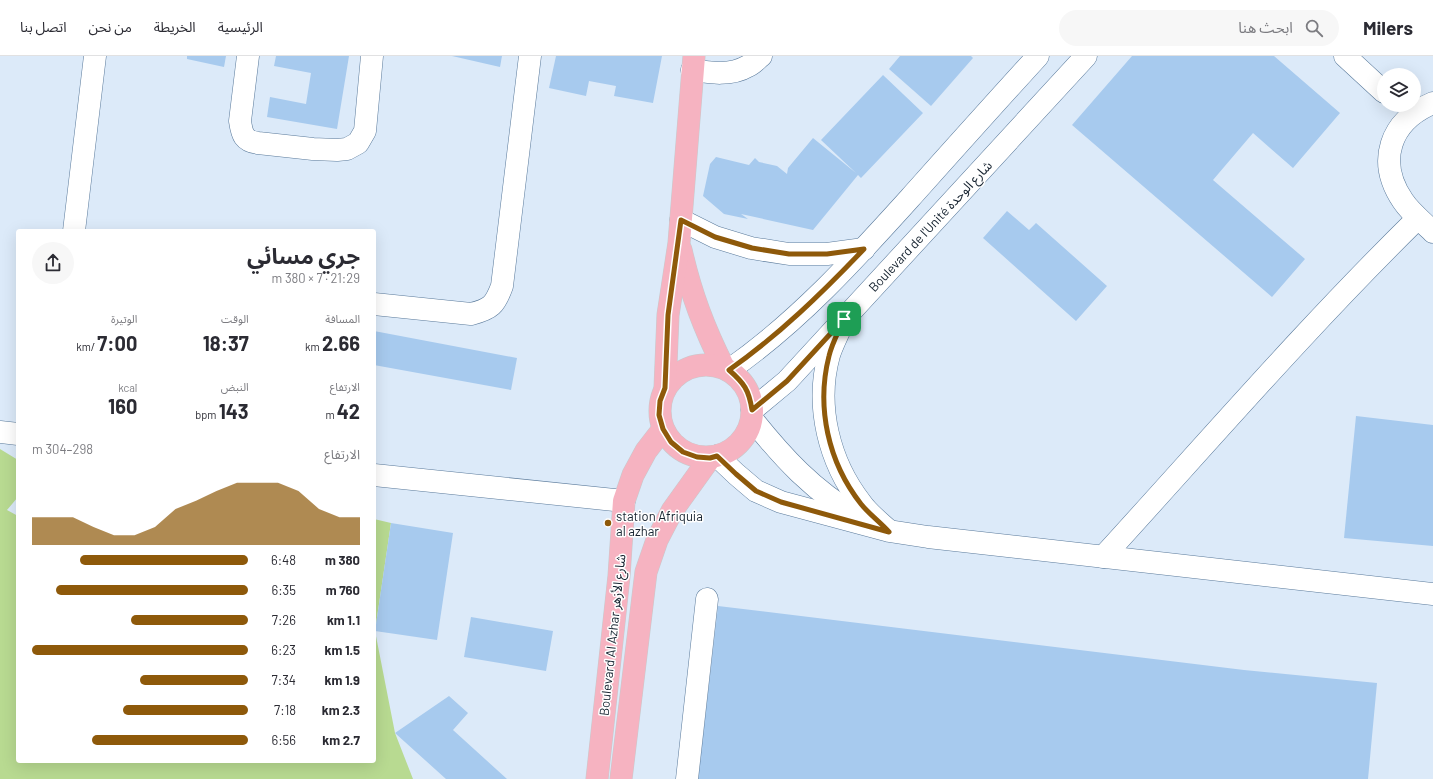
<!DOCTYPE html>
<html lang="ar">
<head>
<meta charset="utf-8">
<style>
  :root { --surface:#fff; --page:#f7f7f7; --text:#2b2b33; --muted:#7c7c81; --line:#e1e1e2; --accent:#8e590a }
  body { margin:0; font-family:Barlow,"Noto Sans Arabic",sans-serif; background:var(--page); color:var(--text); direction:rtl; height:100vh; display:flex; flex-direction:column; font-size:15px; white-space:nowrap }
  * { box-sizing:border-box; margin:0 }
  p { font-size:13px; color:var(--muted) }
  .icon { flex:none; width:22px; height:22px; fill:none; stroke:currentColor; stroke-width:2; stroke-linecap:round; stroke-linejoin:round }
  .map { position:relative; flex:1; overflow:hidden; direction:ltr }
  .drawer { position:absolute; left:16px; top:173px; width:360px; height:534px; display:flex; flex-direction:column; background:var(--surface); border-radius:4px; box-shadow:0 4px 16px #0002; direction:rtl }
  .drawer>* { flex:none }
  .buttons { position:absolute; left:1377px; top:12px; display:grid; gap:8px }
  .buttons a { display:grid; place-items:center; width:44px; height:44px; border-radius:50%; background:var(--surface); box-shadow:0 4px 16px #0002; font-size:20px }
  .pin { position:absolute; display:grid; place-items:center; width:34px; height:34px; color:#fff; margin:-17px; border-radius:8px; box-shadow:0 2px 6px #0006 }
  .round { display:grid; place-items:center; flex:none; width:42px; height:42px; border-radius:21px; background:var(--page) }
  .headline { display:flex; align-items:center; justify-content:space-between; height:68px; padding:0 16px }
  h1 { font-size:22px; font-weight:700; line-height:30px }
  .figures { display:grid; grid-template-columns:repeat(3,1fr); gap:6px; height:68px; padding:4px 16px }
  .figures div { display:grid; align-content:center }
  .figures b { font-size:20px; font-weight:700 }
  .figures small { font-size:11px; font-weight:400 }
  .figures p { font-size:11px }
  .chart { height:112px; padding:8px 16px }
  .chart p { display:flex; justify-content:space-between }
  .chart svg { width:100%; height:72px; margin-top:4px; fill:var(--accent); opacity:.7 }
  ul { padding:0 16px; list-style:none; font-size:13px }
  li { display:grid; grid-template-columns:64px 48px 1fr; align-items:center; height:30px }
  li i { height:10px; border-radius:5px; background:var(--accent) }
  header { display:flex; align-items:center; gap:24px; box-sizing:border-box; height:56px; padding:0 20px; background:var(--surface); border-bottom:1px solid var(--line) }
  header strong { font-size:19px }
  nav { display:flex; gap:22px; margin-inline-start:auto; font-size:14px }
  .search { width:280px; height:36px; background:var(--page); display:flex; align-items:center; gap:10px; box-sizing:border-box; padding:0 14px; border-radius:22px; color:var(--muted); font-size:15px }
  .map>svg:first-child { display:block }
</style>
</head>
<body>
<header>
<strong>Milers</strong>
<div class="search"><svg class="icon" aria-label="search" viewBox="0 0 24 24"><circle cx="10" cy="10" r="6"/><path d="M15 15l6 6"/></svg>ابحث هنا</div>
<nav><a>الرئيسية</a><a>الخريطة</a><a>من نحن</a><a>اتصل بنا</a></nav>
</header>
<div class="map">
<svg width="1433" height="723" viewBox="0 0 1433 723">
  <rect width="100%" height="100%" fill="#dceaf9"/>
  <path fill="#b8da91" d="M0,393l18,11v37l-11,13 11,6v245h356v-242l17,4 -16,108 20,102 18,46h-413z"/>
  <g fill="#a7caee">
    <path d="M187,0h39l-2,11 -37,-8z"/>
    <path d="M276,0h73l-12,73 -70,-12 3,-20 36,7 5,-31 -37,-7z"/>
    <path d="M452,0h50l-2,11z"/>
    <path d="M556,0h106l-9,47 -39,-7 2,-10 -27,-5 -3,15 -37,-8z"/>
    <path d="M900,0h71l2,2 -42,48 -42,-37z"/>
    <path d="M1132,0h142l66,57 -47,55 -40,-35 -40,47 92,79 -33,38 -200,-172z"/>
    <path d="M883,19l40,38 -62,65 -3,-3 -45,55 -72,-16 7,5 -24,-5 -21,-18 7,-32 6,-7 33,8 6,-7 4,4 18,4 10,8 1,-6 25,-30 43,35 -35,-33z"/>
    <path d="M1007,155l22,19 7,-7 71,63 -31,35 -93,-83z"/>
    <path d="M374,275l143,27 -6,32 -137,-25z"/>
    <path d="M1356,360l77,9v121l-89,-8z"/>
    <path d="M391,467l62,10 -16,107 -62,-9z"/>
    <path d="M718,550l526,64 133,13 -9,96h-670z"/>
    <path d="M471,561l82,14 -7,40 -82,-14z"/>
    <path d="M449,640l19,17 -15,17 54,49h-61l-51,-46z"/>
  </g>
  <g fill="none" stroke-linecap="round" stroke-linejoin="round">
    <g stroke="#5a7a9b" stroke-width="23">
      <g id="minor">
        <path d="M248,0l-8,65c2,14 4,20 18,22l55,6 24,1 10,-1 11,-6 7,-12 7,-75"/>
        <path d="M1345,0l39,36"/>
        <path d="M692,14c19,3 39,6 56,-4 5,-2 9,-7 13,-10"/>
        <path d="M1433,47c-43,18 -57,58 -30,98 8,12 20,21 30,31"/>
        <path d="M681,164l34,17 36,11 38,6h38l37,-5"/>
        <path d="M74,175l21,-175"/>
        <path d="M374,248l97,10c20,-5 24,-9 31,-28l28,-230"/>
        <path d="M840,273c-4,9 -8,17 -11,26 -14,51 0,107 32,148 7,10 17,18 26,26"/>
        <path d="M729,314c69,-48 125,-110 181,-172 43,-48 85,-95 128,-142"/>
        <path d="M752,354l35,-29 299,-325"/>
        <path d="M752,363c32,40 60,70 104,97"/>
        <path d="M0,376l18,2"/>
        <path d="M717,400l19,18 20,17 25,11 108,29 39,6 505,57"/>
        <path d="M374,419l250,26"/>
        <path d="M1103,501c104,-114 205,-231 315,-339"/>
        <path d="M687,723l20,-180"/>
      </g>
    </g>
    <g stroke="#c7cacd" stroke-width="23">
      <g id="major">
        <path d="M681,194c10,44 23,78 43,118"/>
        <circle cx="706" cy="355" r="46"/>
        <path d="M665,332l3,-73 11,-72 15,-187"/>
        <path d="M597,723l22,-203 5,-75 9,-26 13,-24 17,-22"/>
        <path d="M621,723l25,-207 11,-32 15,-29 38,-53"/>
      </g>
    </g>
    <use href="#minor" stroke="#fff" stroke-width="22"/>
    <use href="#major" stroke="#f6b3c1" stroke-width="22"/>
  </g>
  <g fill="none" stroke-linecap="round" stroke-linejoin="round">
    <g stroke="#fff" stroke-width="8">
      <path id="route" d="M681,164l34,17 37,11 37,6h38l37,-5c-42,44 -85,86 -135,121 15,13 20,20 23,40l35,-29 57,-62c-5,12 -12,24 -15,37 -13,51 -1,106 32,148 8,10 19,18 28,28l-108,-30 -25,-11 -20,-17 -19,-18 -7,2 -13,-1 -14,-5 -12,-10 -8,-13 -4,-14 1,-14 5,-13 3,-73z"/>
    </g>
    <use href="#route" stroke="#8e590a" stroke-width="5"/>
  </g>
  <circle fill="#8e590a" stroke="#fff" stroke-width="1.5" cx="608" cy="467" r="4"/>
  <g text-anchor="middle" dominant-baseline="central" stroke-width="3" stroke-linejoin="round" paint-order="stroke">
    <g font-size="13" fill="#15222f" stroke="#fff">
      <text transform="translate(930 170) rotate(-47)">Boulevard de l'Unité شارع الوحدة</text>
      <text transform="translate(612 579) rotate(-84)">Boulevard Al Azhar شارع الأزهر</text>
    </g>
    <g font-size="13" fill="#15222f" stroke="#fff" text-anchor="start">
      <text x="616" y="460">station Afriquia<tspan x="616" dy="15">al azhar</tspan></text>
    </g>
  </g>
</svg>
<div class="buttons">
<a><svg class="icon" aria-label="layers" viewBox="0 0 24 24"><path d="M12 4l9 5-9 5-9-5zM3 14l9 5 9-5"/></svg></a>
</div>
<div class="pin" style="left:844px;top:263px;background:#1e9e55"><svg class="icon" aria-label="arrive" viewBox="0 0 24 24"><path d="M6 21V4h12l-3 4 3 4H6"/></svg></div>
<section class="drawer">
<div class="headline"><div><h1>جري مسائي</h1><p>21:29 · 7 × 380 m</p></div><a class="round"><svg class="icon" aria-label="share" viewBox="0 0 24 24"><path d="M12 15V3M7 8l5-5 5 5M5 13v7h14v-7"/></svg></a></div>
<div class="figures">
<div><p>المسافة</p><b>2.66<small> km</small></b></div>
<div><p>الوقت</p><b>18:37</b></div>
<div><p>الوتيرة</p><b>7:00<small> /km</small></b></div>
</div>
<div class="figures">
<div><p>الارتفاع</p><b>42<small> m</small></b></div>
<div><p>النبض</p><b>143<small> bpm</small></b></div>
<div><p>kcal</p><b>160</b></div>
</div>
<div class="chart"><p><span>الارتفاع</span>298–304 m</p>
<svg viewBox="0 0 160 44" preserveAspectRatio="none"><path d="M0 44V27L10 27L20 27L30 33L40 38L50 38L60 33L70 22L80 17L90 11L100 6L110 6L120 6L130 11L140 22L150 27L160 27V44z"/></svg>
</div>
<ul>
<li><b>380 m</b>6:48<i style="width:78%"></i></li>
<li><b>760 m</b>6:35<i style="width:89%"></i></li>
<li><b>1.1 km</b>7:26<i style="width:54%"></i></li>
<li><b>1.5 km</b>6:23<i style="width:100%"></i></li>
<li><b>1.9 km</b>7:34<i style="width:50%"></i></li>
<li><b>2.3 km</b>7:18<i style="width:58%"></i></li>
<li><b>2.7 km</b>6:56<i style="width:72%"></i></li>
</ul>
</section>
</div>
</body>
</html>
